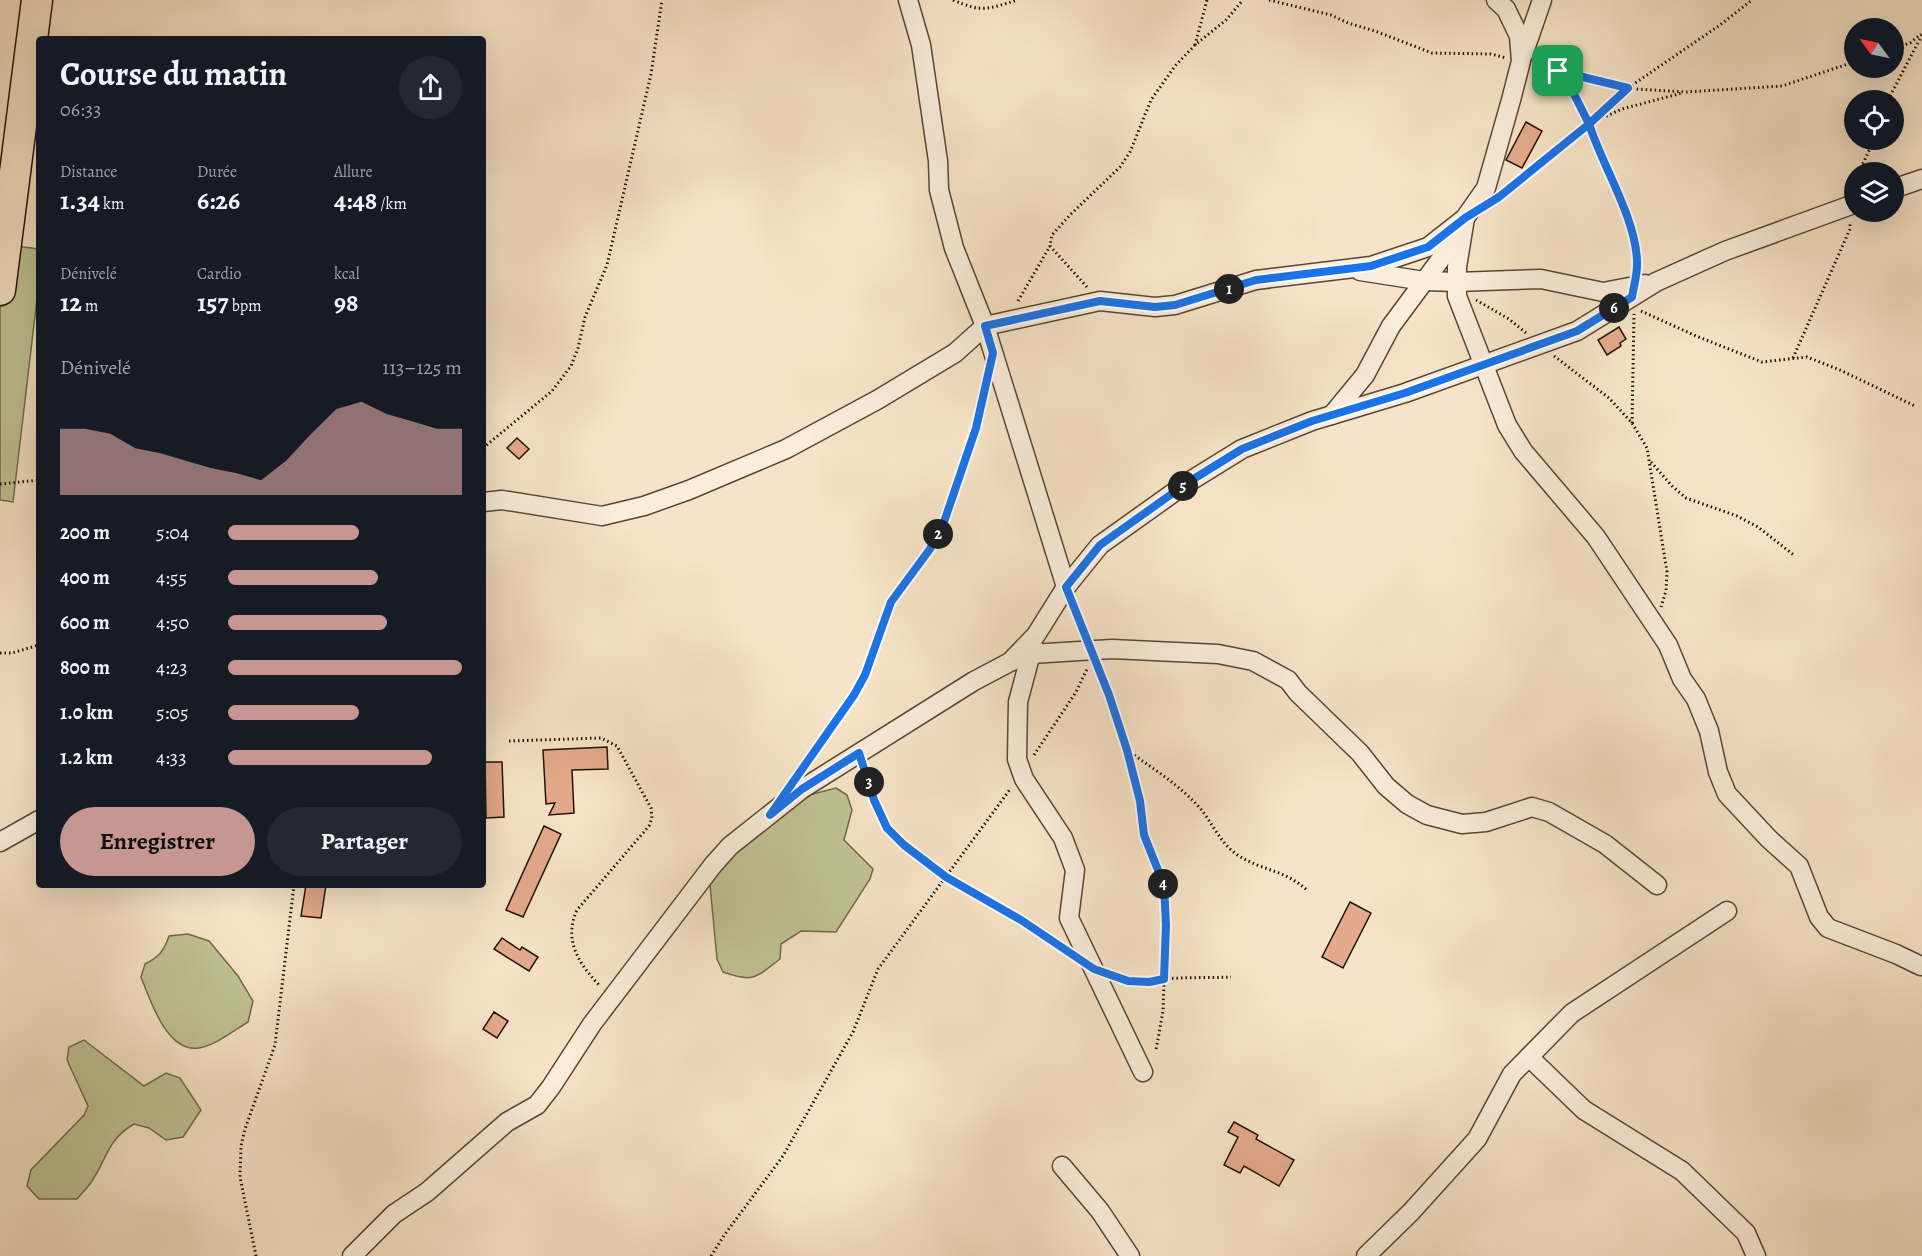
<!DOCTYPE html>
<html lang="fr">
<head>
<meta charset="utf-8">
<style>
  :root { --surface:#171b24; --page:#242831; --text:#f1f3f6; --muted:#9ea1a6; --accent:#c59692 }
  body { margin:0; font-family:Alegreya,serif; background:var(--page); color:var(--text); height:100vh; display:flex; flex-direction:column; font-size:22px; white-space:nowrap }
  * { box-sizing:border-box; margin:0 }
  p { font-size:20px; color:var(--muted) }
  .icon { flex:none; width:33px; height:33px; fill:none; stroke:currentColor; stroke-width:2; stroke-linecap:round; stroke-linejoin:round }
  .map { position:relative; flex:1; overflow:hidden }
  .side { position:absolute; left:36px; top:36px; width:450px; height:852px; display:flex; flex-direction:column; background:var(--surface); border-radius:6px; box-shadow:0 6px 24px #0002 }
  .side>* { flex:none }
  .needle { width:39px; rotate:303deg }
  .tools { position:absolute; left:1844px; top:18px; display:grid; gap:12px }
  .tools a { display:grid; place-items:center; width:60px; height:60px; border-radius:50%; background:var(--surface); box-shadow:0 6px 24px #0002; font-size:30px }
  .pin { position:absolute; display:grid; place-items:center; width:51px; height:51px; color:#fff; margin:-26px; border-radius:12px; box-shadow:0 3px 9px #0006 }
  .km { position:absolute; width:30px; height:30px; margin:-15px; border-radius:50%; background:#222; color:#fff; font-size:16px; line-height:30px; text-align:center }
  .round { display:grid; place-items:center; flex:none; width:63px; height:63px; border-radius:32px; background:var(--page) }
  .headline { display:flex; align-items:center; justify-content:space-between; height:102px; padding:0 24px }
  h1 { font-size:33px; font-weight:600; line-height:45px }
  .metrics { display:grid; grid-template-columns:repeat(3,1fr); gap:9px; height:102px; padding:6px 24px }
  .metrics div { display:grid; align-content:center }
  .metrics b { font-size:26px; font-weight:600 }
  .metrics small { font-size:16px; font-weight:400 }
  .metrics p { font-size:16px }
  .chart { height:168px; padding:12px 24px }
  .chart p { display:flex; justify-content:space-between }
  .chart svg { width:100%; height:108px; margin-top:6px; fill:var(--accent); opacity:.7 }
  .button { display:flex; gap:12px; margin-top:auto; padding:12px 24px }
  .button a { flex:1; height:69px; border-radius:36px; background:var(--accent); color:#111; font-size:24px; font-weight:600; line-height:69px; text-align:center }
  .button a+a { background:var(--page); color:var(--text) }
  ul { padding:0 24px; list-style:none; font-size:20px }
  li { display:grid; grid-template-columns:96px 72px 1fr; align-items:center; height:45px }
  li i { height:15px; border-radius:8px; background:var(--accent) }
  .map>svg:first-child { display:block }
</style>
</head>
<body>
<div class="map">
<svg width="1922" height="1256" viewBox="0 0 1922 1256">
  <rect width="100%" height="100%" fill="#f7e4c8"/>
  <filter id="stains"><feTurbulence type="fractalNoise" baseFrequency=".00333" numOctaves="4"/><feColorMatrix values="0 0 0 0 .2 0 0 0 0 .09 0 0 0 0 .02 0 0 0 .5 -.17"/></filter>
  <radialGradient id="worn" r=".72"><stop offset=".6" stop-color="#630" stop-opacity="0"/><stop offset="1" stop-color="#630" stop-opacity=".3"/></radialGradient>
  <g fill="#c0c394" stroke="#716a4c" stroke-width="1.5">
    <path d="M7,245l32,4v33l-26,220 -13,-2v-195z"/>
    <path d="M836,788l11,7 5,15 -8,30 29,29 -3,10 -34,53 -35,-1 -20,13 -1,15c-25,19 -26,24 -57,13l-6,-13 -7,-74 7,-12 11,-16 81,-62z"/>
    <path d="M188,934l21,7 29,35 15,25 -5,21c-15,9 -32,23 -49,26 -32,5 -49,-48 -58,-71l4,-13c14,-7 19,-13 24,-28z"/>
    <path d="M84,1040l60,46 22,-13 14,5 21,32 -18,27 -17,3 -17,-12 -15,-4c-26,15 -27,34 -42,57 -4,6 -10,12 -15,18h-38l-12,-13 4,-16 53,-55 4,-9 -21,-46 2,-13z"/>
  </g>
  <g fill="#e4aa8c" stroke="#221205" stroke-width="1.5">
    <path d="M1526,122l16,9 -20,37 -16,-8z"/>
    <path d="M1619,327l7,12 -6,4 1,3 -14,9 -9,-15z"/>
    <path d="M517,438l12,11 -10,10 -12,-11z"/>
    <path d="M607,747l1,22 -36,1 2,43 -25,2 6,-12 -9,1 -3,-54z"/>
    <path d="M485,762h17l2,55 -18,1z"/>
    <path d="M544,826l17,8 -38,83 -17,-7z"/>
    <path d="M306,885h20l-5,33 -20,-2z"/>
    <path d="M1350,902l21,11 -28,55 -21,-11z"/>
    <path d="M502,938l18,12 2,-3 16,10 -9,14 -35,-22z"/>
    <path d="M494,1012l14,9 -11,17 -14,-9z"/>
    <path d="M1234,1122l24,13 -2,4 38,21 -15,26 -35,-20 -4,7 -16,-8 14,-28 -10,-5z"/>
  </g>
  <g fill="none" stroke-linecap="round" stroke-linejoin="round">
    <g stroke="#574636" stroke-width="21">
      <g id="minor">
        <path d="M908,0l13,45 17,116 1,29 15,58 31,78 81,261"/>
        <path d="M1523,55l19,-55"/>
        <path d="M1893,189l29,-10"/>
        <path d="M1360,271l64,10 33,1 84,-3 62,13 42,-8"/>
        <path d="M1332,415l33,-40 26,-49 49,-66 25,-42 -8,49v29l50,129 16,26 73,86 72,108 14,34 14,20 13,32 9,41 9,22 42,45 30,27 20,51 9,11 68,26 25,12"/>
        <path d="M483,502l19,-2 100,16 42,-10 45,-16 97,-41 91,-49 78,-47 30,-27 115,-25 55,6 20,-2 81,-25 115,-14 57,-19 37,-29 21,-30 25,-88 10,-39 -2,-25 -13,-27 -10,-9"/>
        <path d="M1033,646l-15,56 -1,57 7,20 39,59 12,32 -6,48 74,154"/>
        <path d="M1012,661l19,-7 81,-5 106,5 35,7 35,19 10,13 62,60 26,33 21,18 20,11 35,9 24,-2 46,-15 17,5 56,32 52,41"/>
        <path d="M0,842l39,-22"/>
        <path d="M1529,1057l55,53 98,61 64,62 10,23"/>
        <path d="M1062,1166l38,45 30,45"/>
        <path d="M352,1256l42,-42 33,-22 80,-70 30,-17 14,-18 41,-63 121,-159 17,-19 72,-57 172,-108 36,-19 26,-27 30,-48 34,-42 87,-62 55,-34 70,-28 93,-28 172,-62 79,-49 69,-31 129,-47"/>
        <path d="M1366,1256l45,-44 66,-73 35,-65 60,-61 155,-102"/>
      </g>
    </g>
    <g stroke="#221205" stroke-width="33">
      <path id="trunk" d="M0,290l37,-290"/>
    </g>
    <g stroke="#221205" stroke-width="3" stroke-dasharray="1.5 3" stroke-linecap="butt">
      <path d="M953,0c30,13 34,9 65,0"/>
      <path d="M1269,0l62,15 17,8 27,8 57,22 59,1 15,4"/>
      <path d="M1195,45l12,-45"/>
      <path d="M1893,49l17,-6 11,-9"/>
      <path d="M1536,65l100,24 50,3 96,-6 72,-24"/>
      <path d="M1559,71c11,17 22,34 30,53 5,11 7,23 12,35 15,32 40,73 35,110"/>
      <path d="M1888,100l34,-65"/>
      <path d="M1592,122l36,-34 92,-63 32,-25"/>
      <path d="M1859,172l15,-32"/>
      <path d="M1502,194l87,-70 33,-15 60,-16"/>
      <path d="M1087,287l-37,-41 2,-11 19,-21 49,-47 10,-15 21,-52 24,-34 20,-21 31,-25 17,-20"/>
      <path d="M1476,300l33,19 17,14"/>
      <path d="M1018,301l32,-55"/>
      <path d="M1641,311l55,25 66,26 45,-5 33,13 75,36"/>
      <path d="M1554,356l55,42 23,25 15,25 20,124 -1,19 -5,16"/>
      <path d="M1793,358l57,-129v-7"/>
      <path d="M1632,423l2,-109"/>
      <path d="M483,448l69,-57 19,-25 7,-18 7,-31 22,-52 44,-191 11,-74"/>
      <path d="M1651,462l21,24 14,12 51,18 21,11 37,29"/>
      <path d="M0,484l39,-4"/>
      <path d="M1074,606l12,30"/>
      <path d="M0,653h12l27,-8"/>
      <path d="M1099,667l28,83 13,51 4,34 20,50 2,40 -3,86 -7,39"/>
      <path d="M509,741l92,-3 16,8 34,62 1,10 -3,8 -72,84c-14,30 2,54 23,76"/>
      <path d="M1127,750c25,18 51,34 72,57 14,16 21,37 40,49 24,15 47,14 69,35"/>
      <path d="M1034,755l42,-63 12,-25"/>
      <path d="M805,766l49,-71 11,-20 26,-73 39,-53 13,-25 33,-96 10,-42"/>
      <path d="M865,769l9,31 13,28 17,17 42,32 75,43 46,31"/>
      <path d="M1114,976c19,6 33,5 51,3 22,-2 45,-1 66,-2"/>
      <path d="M256,1256l-16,-79 1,-31 4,-17 30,-84 19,-160"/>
      <path d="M711,1256l14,-22 58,-78 70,-124 25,-63 133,-181"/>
    </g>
    <use href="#minor" stroke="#faeddb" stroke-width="18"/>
    <use href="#trunk" stroke="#f7e4c8" stroke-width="30"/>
  </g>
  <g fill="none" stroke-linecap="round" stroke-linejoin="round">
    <g stroke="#fff" stroke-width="12">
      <path id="route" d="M1558,71l14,19 17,34 -90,73 -34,21 -37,29 -57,19 -115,14 -81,25 -20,2 -55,-6 -115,25 8,27 -17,75 -33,97 -13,24 -39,53 -26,73 -11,20 -84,120 32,-26 57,-36 15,47 13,28 17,17 42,32 75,43 73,49 34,12 21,1 15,-3 2,-54 -2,-40 -20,-50 -4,-34 -13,-51 -18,-55 -43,-108 34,-42 87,-62 55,-34 70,-28 93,-28 172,-62 55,-34c2,-12 6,-25 5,-37 -2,-43 -34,-93 -48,-136l39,-36 -70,-17"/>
    </g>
    <use href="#route" stroke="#1a73e8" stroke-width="8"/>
  </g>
  <rect width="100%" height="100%" filter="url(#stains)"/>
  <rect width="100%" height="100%" fill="url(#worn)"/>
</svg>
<div class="tools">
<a><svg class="needle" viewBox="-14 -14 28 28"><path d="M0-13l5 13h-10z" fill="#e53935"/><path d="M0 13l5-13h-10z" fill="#9ea1a6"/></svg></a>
<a><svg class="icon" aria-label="locate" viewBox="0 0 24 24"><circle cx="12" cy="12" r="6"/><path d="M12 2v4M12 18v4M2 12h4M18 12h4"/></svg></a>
<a><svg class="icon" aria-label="layers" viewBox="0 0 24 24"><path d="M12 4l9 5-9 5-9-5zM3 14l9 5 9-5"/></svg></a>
</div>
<div class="pin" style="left:1558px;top:71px;background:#1e9e55"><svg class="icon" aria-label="arrive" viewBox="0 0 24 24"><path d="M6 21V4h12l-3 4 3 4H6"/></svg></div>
<b class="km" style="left:1229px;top:289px">1</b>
<b class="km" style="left:938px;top:534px">2</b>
<b class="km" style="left:869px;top:782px">3</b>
<b class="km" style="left:1163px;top:884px">4</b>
<b class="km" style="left:1183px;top:486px">5</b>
<b class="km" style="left:1614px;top:308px">6</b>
<section class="side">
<div class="headline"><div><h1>Course du matin</h1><p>06:33</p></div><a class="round"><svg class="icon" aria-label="share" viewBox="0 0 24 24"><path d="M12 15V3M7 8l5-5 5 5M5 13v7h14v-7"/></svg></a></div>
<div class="metrics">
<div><p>Distance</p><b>1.34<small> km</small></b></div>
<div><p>Durée</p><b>6:26</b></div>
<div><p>Allure</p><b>4:48<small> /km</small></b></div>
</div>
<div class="metrics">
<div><p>Dénivelé</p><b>12<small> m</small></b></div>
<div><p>Cardio</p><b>157<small> bpm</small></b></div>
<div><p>kcal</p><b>98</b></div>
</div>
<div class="chart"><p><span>Dénivelé</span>113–125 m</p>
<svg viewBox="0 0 160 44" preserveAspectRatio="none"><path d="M0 44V17L10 17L20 19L30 25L40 27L50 30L60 33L70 35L80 38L90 30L100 19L110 9L120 6L130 11L140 14L150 17L160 17V44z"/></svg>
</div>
<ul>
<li><b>200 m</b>5:04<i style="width:56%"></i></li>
<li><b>400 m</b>4:55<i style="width:64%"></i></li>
<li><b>600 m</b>4:50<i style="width:68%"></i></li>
<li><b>800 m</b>4:23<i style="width:100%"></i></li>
<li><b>1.0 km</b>5:05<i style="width:56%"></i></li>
<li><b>1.2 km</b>4:33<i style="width:87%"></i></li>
</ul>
<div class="button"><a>Enregistrer</a><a>Partager</a></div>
</section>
</div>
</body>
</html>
